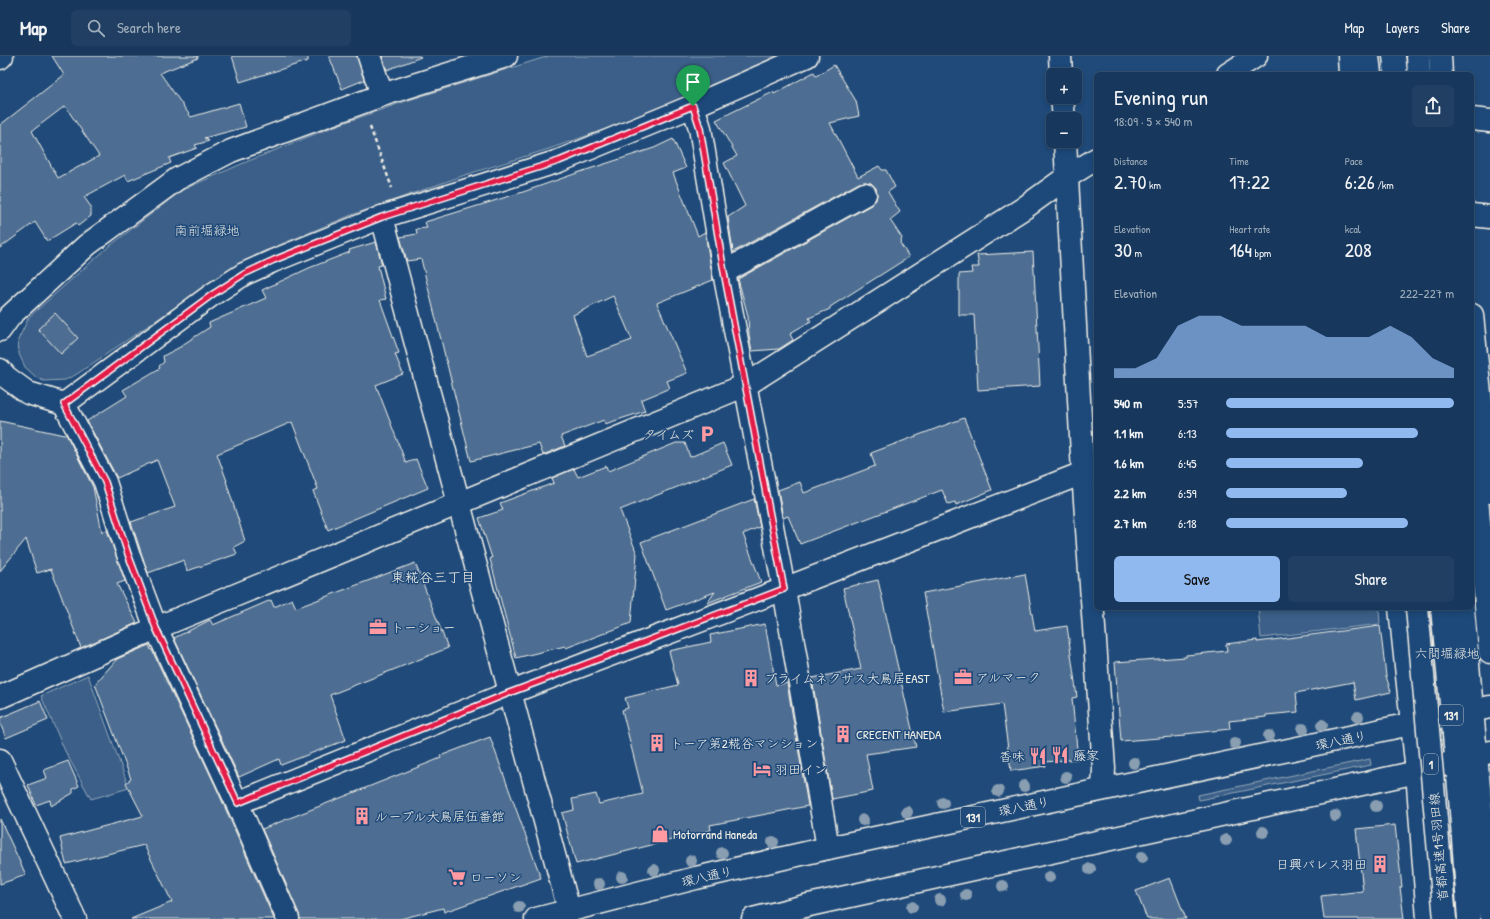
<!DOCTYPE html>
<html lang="en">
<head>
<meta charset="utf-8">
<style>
  :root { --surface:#17385c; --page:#203f62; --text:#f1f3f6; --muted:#9eacbb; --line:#365272; --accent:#90b9f0 }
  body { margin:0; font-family:"Patrick Hand","Klee One",sans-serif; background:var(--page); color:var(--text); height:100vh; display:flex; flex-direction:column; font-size:15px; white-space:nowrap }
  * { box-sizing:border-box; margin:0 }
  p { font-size:13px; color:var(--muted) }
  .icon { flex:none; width:22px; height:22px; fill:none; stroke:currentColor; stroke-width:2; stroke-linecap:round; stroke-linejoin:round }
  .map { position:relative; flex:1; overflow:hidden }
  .panel { position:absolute; left:1094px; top:16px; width:380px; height:538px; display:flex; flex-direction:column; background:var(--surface); border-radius:6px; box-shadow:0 2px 6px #0003,0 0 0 1px var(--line) }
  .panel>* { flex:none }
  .tools { position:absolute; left:1046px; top:12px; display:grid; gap:8px }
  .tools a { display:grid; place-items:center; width:36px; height:36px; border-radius:6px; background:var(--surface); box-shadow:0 2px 6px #0003,0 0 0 1px var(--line); font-size:20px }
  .pin { position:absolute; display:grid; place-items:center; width:34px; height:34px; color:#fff; margin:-41px -17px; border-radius:50% 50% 50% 0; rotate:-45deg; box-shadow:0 0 4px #0007 }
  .pin .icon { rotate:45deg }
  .round { display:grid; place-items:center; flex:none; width:42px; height:42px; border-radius:6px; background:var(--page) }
  .overview { display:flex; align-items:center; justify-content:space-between; height:68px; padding:0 20px }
  h1 { font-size:22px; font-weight:600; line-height:30px }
  .figures { display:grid; grid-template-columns:repeat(3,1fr); gap:6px; height:68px; padding:4px 20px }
  .figures div { display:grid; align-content:center }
  .figures b { font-size:20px; font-weight:600 }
  .figures small { font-size:11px; font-weight:400 }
  .figures p { font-size:11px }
  .chart { height:112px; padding:8px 20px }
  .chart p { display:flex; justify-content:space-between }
  .chart svg { width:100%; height:72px; margin-top:4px; fill:var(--accent); opacity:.7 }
  .primary-button { display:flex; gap:8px; margin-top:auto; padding:8px 20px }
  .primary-button a { flex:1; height:46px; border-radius:6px; background:var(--accent); color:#111; font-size:16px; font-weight:600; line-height:46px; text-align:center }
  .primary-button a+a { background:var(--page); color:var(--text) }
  ul { padding:0 20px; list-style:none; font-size:13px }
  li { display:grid; grid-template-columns:64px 48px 1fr; align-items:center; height:30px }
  li i { height:10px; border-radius:5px; background:var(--accent) }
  header { display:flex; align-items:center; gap:24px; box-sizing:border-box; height:56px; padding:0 20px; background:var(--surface); border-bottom:1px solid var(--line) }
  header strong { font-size:19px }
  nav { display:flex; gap:22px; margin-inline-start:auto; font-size:14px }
  .search { width:280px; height:36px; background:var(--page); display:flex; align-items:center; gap:10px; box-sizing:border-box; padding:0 14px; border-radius:6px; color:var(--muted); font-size:15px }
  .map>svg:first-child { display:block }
</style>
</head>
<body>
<header>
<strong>Map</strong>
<div class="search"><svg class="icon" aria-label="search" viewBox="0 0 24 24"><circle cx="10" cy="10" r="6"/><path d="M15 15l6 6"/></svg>Search here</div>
<nav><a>Map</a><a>Layers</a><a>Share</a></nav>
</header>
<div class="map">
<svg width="1490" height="863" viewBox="0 0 1490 863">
  <rect width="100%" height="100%" fill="#1f4a7a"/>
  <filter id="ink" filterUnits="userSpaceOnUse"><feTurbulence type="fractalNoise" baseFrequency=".025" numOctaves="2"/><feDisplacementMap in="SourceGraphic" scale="8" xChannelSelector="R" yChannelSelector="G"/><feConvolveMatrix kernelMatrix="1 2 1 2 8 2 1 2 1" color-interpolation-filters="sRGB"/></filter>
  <g filter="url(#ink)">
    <g fill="#3a5f88" stroke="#97a8b8">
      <path d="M549,0h230l-15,8 -124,53 -91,32 -84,26 -116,41 -89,37 -21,11 -162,110 -12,6 -21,1 -7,-3 -12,-11 -6,-13 -1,-14 11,-23 77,-68 76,-59 64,-28 89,-36 74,-26z"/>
      <path d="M1258,552h121l1,16 -119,14z"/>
      <path d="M88,619l41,113 -38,11 -26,-48 -24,-55z"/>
      <path d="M1370,703l1,6 -172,35 -1,-5z"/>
    </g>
    <g fill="#4d6e92" stroke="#f4f1e8" fill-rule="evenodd">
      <path d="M52,0h146v2l-38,15 31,44 48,-14 7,24 -42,11 5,3 -14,4 2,3 -28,10 2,5 -43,18 -3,-6 -41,22 7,10v9l-13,10 -2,-3 -29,18 -12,-19 -35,26v-123l64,-50zM65,50l34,50 -41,22 -26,-47z"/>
      <path d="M232,0h76v5l-68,21z"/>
      <path d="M329,0h28l7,24 -22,9z"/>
      <path d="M382,0h38l1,1 -34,13z"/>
      <path d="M834,9l22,36 3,15 -29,7 28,54 21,-11 3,4h4l9,17 -7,5 12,20 -10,8 12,18 -2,5 9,14 -79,50v2l-21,9 2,3 -19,11v1l-2,1 3,6 -14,9 -27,2 -3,-16 -1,-19 -10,-37 133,-74 5,-5 1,-6 -1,-6 -5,-5 -6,-1 -6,1 -126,69 -5,-35 17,-11 -21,-43 13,-7 -21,-36 57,-28 1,2 40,-22 2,4z"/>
      <path d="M673,83l13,29 -13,5 25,63 7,-4 8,48 -56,23 30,70 -20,8 3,7 -29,12 4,11 -40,13 -1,-4 -43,16 4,10 -22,9 -4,-11 -68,17 -50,-202 -14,2 -7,-24 17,-3 -1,-5 11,-1 -2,-6 98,-30 57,-20 74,-24zM613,240l19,44 -45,16 -14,-41z"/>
      <path d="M376,186l6,23 -4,1 8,33 -6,1 19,53 -4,1 8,20 -27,11 30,78 10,-4 12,29 -100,42 -15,-39 5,-2 -26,-67 -75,32 10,27h-1l19,60 -11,6 3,7 -50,17 -3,-11 -36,13 -17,-51 44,-15 -18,-47 -40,18 -30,-57 40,-25 -4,-6 37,-22 -1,-2 5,-4 -1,-6 19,-10v-1l28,-18 -1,-4 57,-25 -4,-8 47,-22 41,-16 -1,-2z"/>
      <path d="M1033,196l7,134 -62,4 -4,-75h-15v-41l13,-1 -1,-6h8l-2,-12z"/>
      <path d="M55,257l23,25 -17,16 -23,-25z"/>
      <path d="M964,362l28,72 -36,15 -1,-3 -7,2 -6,-14 -142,54 -12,-28 -5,2 -5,-28 22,-8 4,11 71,-27 -4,-13z"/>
      <path d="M0,365l64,14 2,-1 27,53 9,45 5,-2 18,51 -8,3 20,39 -56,25 -30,-79 -14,4 -11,-34 -26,32z"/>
      <path d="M676,387h9l5,14 33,-14 9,22 -112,45 17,44 -6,69 -65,25 -1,-2 -49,12 -26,-99 2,-1 -13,-40 24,-8 -3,-7 54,-20 -2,-5 22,-9 4,8 28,-11 2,5z"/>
      <path d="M754,443l6,28 -17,7 18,48 -54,21 8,-11 -49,18 -25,-68z"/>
      <path d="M415,507l33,85 -118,47 16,45 -65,25 -2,-6 -40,18 -65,-139 36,-18 3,5 58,-25 3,7 18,-8 4,9z"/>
      <path d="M1025,518l10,57 32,-5 10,71 -5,1 6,61 -33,3 1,4 -35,5 -9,-67 -58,8 -21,-119z"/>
      <path d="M878,524l38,167 -50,7 7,37 -41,8 -20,-121 49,-9 -18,-81z"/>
      <path d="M765,568l11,61 11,-2 21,123 -98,19 1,5 -135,34 -14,-51 12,-3 -2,-11 24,-5 3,10 44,-10 -21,-84 6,-2 -3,-10 53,-13 -9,-34 42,-9 -1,-7z"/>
      <path d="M1380,570l6,50 5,16 -35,8 -3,-18 -57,11 2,19 -32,3v2l-37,4 1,8 -45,5v2l-64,5 -6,-79 71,-5v-2l41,-4 -1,-7 31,-4v2z"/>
      <path d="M149,589l2,5h1l64,137 58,132h-143l41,-17 -28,-57 -78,19 -6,-26 83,-22 -17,-33 5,-4 -36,-95 22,-25z"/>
      <path d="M40,645l8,19 -42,18 -6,-15v-5z"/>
      <path d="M490,681l51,141 -97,34 -1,-4 -43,11h-100l-1,-5 -37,-85 179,-71 -1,-2z"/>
      <path d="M68,705l11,25 -6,3v4l-22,13 -1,-6 -14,5 -8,-20 19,-7 -3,-8z"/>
      <path d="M0,763l26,56 -26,9z"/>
      <path d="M1395,769l7,62h-2l4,32h-80l-3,-23 42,-5 -7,-62z"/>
      <path d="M1170,822l16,41h-39l-11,-28z"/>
    </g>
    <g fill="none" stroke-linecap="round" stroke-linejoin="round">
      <g stroke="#f4f1e8" stroke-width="25">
        <g id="minor">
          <path d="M369,0l13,39"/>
          <path d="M1060,0l1,19"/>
          <path d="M1349,0l1,18"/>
          <path d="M0,2l2,-2"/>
          <path d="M1228,18l28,-18"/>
          <path d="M1062,41l2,22"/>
          <path d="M693,50l7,22 24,144 60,317 44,259"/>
          <path d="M1472,63l18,2"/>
          <path d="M1065,85l18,332 21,295 -1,21"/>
          <path d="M1472,159l18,2"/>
          <path d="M382,161c62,231 123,462 187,693"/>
          <path d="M724,216l141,-78"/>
          <path d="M1472,259l18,177"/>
          <path d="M0,274l10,-14 77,-71 90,-66 54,-28 151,-56 124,-39"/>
          <path d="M0,314l6,7 22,16 36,11 149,-110 31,-20 29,-13 109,-44 177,-56 134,-55 114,-50"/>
          <path d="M64,348l41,78 23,72 28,74 81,175 51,116"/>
          <path d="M1400,552l17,164 11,147"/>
          <path d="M0,641l156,-69 590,-243 278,-177 43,-31 29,-18"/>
          <path d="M0,704l75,159"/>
          <path d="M237,747l272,-110 275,-104 312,-121"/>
        </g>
      </g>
      <g stroke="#f4f1e8" stroke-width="25">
        <g id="highway">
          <path d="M1368,0l2,18"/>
          <path d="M1394,0l2,18"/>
          <path d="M1418,0l1,18"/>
          <path d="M1440,0l1,18"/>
          <path d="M1472,383l18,213"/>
          <path d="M1442,552l18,190 9,121"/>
          <path d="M1463,552l27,304"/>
          <path d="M536,863l160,-41 132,-30 662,-141"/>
          <path d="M753,863l56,-14 608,-133 73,-20"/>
        </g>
      </g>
      <path stroke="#f4f1e8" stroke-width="2.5" stroke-dasharray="4 3" stroke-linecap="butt" d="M370,71l22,61"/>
      <use href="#minor" stroke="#1f4a7a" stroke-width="22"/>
      <use href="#highway" stroke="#1f4a7a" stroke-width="22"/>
      <g stroke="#f4f1e8" stroke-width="25" stroke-linecap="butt">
        <path id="highway-bridge" d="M1417,552l28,311"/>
      </g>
      <use href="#highway-bridge" stroke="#1f4a7a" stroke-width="22"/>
    </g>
    <g fill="#8a9eb1">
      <circle cx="1358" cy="661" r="6"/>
      <circle cx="1322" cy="669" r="6"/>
      <circle cx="1303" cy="673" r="6"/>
      <circle cx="1269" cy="680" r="6"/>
      <circle cx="1235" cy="687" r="6"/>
      <circle cx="1134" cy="707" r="6"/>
      <circle cx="1066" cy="721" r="6"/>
      <circle cx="1024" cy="730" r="6"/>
      <circle cx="998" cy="735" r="6"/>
      <circle cx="943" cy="747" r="6"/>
      <circle cx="1376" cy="750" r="6"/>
      <circle cx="907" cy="756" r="6"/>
      <circle cx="1335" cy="760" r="6"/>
      <circle cx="863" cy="764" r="6"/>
      <circle cx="1263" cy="776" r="6"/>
      <circle cx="1226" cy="784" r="6"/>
      <circle cx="773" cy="786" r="6"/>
      <circle cx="722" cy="797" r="6"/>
      <circle cx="1142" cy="801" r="6"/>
      <circle cx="691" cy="805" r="6"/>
      <circle cx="1090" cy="813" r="6"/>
      <circle cx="654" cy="814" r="6"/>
      <circle cx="622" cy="821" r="6"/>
      <circle cx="1049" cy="821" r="6"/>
      <circle cx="599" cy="828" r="6"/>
      <circle cx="1003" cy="830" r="6"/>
      <circle cx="966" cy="839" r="6"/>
      <circle cx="940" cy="844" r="6"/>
      <circle cx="519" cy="851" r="6"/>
      <circle cx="912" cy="851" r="6"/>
    </g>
  </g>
  <g fill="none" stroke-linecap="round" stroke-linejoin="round" filter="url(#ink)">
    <g stroke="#fff" stroke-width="8">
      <path id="route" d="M693,50l7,22 24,144 60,317 -275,104 -271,110 -82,-175 -28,-74 -23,-72 -41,-78 149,-110 31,-20 30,-14 108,-43 177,-56z"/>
    </g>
    <use href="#route" stroke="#e11d48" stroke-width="5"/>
  </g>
  <defs>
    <g id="parking-bare" transform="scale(1.38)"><path d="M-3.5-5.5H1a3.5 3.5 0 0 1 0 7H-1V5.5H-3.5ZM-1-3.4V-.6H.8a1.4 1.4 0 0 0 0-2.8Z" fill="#ff9aa2" stroke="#1f4a7a" stroke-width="2.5" paint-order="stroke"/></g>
    <g id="office-bare" transform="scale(1.38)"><path d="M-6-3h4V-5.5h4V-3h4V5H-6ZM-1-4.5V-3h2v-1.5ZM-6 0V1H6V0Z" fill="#ff9aa2" stroke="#1f4a7a" stroke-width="2.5" paint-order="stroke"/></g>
    <g id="building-bare" transform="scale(1.38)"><path d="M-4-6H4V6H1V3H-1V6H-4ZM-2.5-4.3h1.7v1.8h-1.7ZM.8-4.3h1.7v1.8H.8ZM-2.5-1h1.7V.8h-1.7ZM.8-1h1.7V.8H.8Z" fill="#ff9aa2" stroke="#1f4a7a" stroke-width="2.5" paint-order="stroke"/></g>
    <g id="restaurant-bare" transform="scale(1.38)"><path d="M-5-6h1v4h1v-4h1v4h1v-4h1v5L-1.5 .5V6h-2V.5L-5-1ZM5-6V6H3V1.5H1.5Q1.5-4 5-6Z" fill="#ff9aa2" stroke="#1f4a7a" stroke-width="2.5" paint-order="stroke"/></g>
    <g id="hotel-bare" transform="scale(1.38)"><path d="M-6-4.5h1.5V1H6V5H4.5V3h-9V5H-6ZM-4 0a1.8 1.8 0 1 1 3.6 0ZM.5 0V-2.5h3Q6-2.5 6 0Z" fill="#ff9aa2" stroke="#1f4a7a" stroke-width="2.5" paint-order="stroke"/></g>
    <g id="shop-bare" transform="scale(1.38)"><path d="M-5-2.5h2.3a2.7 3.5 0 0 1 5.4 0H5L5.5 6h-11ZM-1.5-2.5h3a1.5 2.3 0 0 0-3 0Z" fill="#ff9aa2" stroke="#1f4a7a" stroke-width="2.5" paint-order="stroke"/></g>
    <g id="supermarket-bare" transform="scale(1.38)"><path d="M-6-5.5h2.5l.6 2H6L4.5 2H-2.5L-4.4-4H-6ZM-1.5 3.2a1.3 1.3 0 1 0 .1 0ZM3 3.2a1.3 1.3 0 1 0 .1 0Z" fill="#ff9aa2" stroke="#1f4a7a" stroke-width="2.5" paint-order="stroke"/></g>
  </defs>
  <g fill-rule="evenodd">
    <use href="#parking-bare" x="707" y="378"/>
    <use href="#office-bare" x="378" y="571"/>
    <use href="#office-bare" x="963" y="621"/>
    <use href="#building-bare" x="751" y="622"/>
    <use href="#building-bare" x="843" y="678"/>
    <use href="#building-bare" x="657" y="687"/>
    <use href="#restaurant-bare" x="1060" y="699"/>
    <use href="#restaurant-bare" x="1038" y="700"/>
    <use href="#hotel-bare" x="762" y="713"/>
    <use href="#building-bare" x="362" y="760"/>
    <use href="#shop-bare" x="660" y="778"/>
    <use href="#building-bare" x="1380" y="808"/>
    <use href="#supermarket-bare" x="457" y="821"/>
  </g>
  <g text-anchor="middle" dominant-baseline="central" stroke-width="3" stroke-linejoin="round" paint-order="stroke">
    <g fill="#1f4a7a" stroke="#b4bfc7" stroke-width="1">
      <rect x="1439" y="649" width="24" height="20" rx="3"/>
      <rect x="1424" y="698" width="14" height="20" rx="3"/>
      <rect x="961" y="751" width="24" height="20" rx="3"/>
    </g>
    <g font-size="12" font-weight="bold" fill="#f4f1e8">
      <text x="1451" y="659">131</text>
      <text x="1431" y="708">1</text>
      <text x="973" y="761">131</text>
    </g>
    <g font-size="13" fill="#e1e2de" stroke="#1f4a7a">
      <text x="207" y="174">南前堀緑地</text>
      <text x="1447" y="597">六間堀緑地</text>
    </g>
    <g font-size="13" fill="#f4f1e8" stroke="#1f4a7a" text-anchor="start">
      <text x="694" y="378" text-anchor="end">タイムズ</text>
      <text x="391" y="571">トーショー</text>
      <text x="976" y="621">アルマーク</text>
      <text x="764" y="622">プライムネクサス大鳥居EAST</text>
      <text x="856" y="678">CRECENT HANEDA</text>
      <text x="670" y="687">トーア第2糀谷マンション</text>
      <text x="1073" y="699">藤家</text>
      <text x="1025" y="700" text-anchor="end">香味</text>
      <text x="775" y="713">羽田イン</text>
      <text x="375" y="760">ルーブル大鳥居伍番館</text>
      <text x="673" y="778">Motorrand Haneda</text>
      <text x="1367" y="808" text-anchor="end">日興パレス羽田</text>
      <text x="470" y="821">ローソン</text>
    </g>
    <g font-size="13" fill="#f4f1e8" stroke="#1f4a7a">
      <text transform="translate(1341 684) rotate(-12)">環八通り</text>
      <text transform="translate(1024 750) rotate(-12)">環八通り</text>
      <text transform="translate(1438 791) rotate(-95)">首都高速1号羽田線</text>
      <text transform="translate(707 820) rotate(-13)">環八通り</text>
    </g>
    <g font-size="14" fill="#f4f1e8" stroke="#1f4a7a">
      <text x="433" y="520">東糀谷三丁目</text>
    </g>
  </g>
</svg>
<div class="tools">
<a>+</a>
<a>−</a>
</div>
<div class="pin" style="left:693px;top:50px;background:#1e9e55"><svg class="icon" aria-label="arrive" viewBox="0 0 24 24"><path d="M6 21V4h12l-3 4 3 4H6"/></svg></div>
<section class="panel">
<div class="overview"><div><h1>Evening run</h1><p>18:09 · 5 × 540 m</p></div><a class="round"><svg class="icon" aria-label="share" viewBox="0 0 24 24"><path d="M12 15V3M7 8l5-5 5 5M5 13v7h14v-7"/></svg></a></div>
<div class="figures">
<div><p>Distance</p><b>2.70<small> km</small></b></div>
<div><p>Time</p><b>17:22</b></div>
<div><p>Pace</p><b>6:26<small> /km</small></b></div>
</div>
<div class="figures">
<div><p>Elevation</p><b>30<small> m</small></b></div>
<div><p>Heart rate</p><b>164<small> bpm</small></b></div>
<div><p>kcal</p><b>208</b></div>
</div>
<div class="chart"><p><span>Elevation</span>222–227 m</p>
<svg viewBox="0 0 160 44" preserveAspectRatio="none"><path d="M0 44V38L10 38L20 32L30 12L40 6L50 6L60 12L70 12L80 12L90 12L100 19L110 19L120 19L130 12L140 19L150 32L160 38V44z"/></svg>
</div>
<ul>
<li><b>540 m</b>5:57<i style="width:100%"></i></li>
<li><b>1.1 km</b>6:13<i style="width:84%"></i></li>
<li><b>1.6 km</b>6:45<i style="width:60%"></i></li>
<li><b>2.2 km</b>6:59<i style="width:53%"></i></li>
<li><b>2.7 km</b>6:18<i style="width:80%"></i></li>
</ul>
<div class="primary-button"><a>Save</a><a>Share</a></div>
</section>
</div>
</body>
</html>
